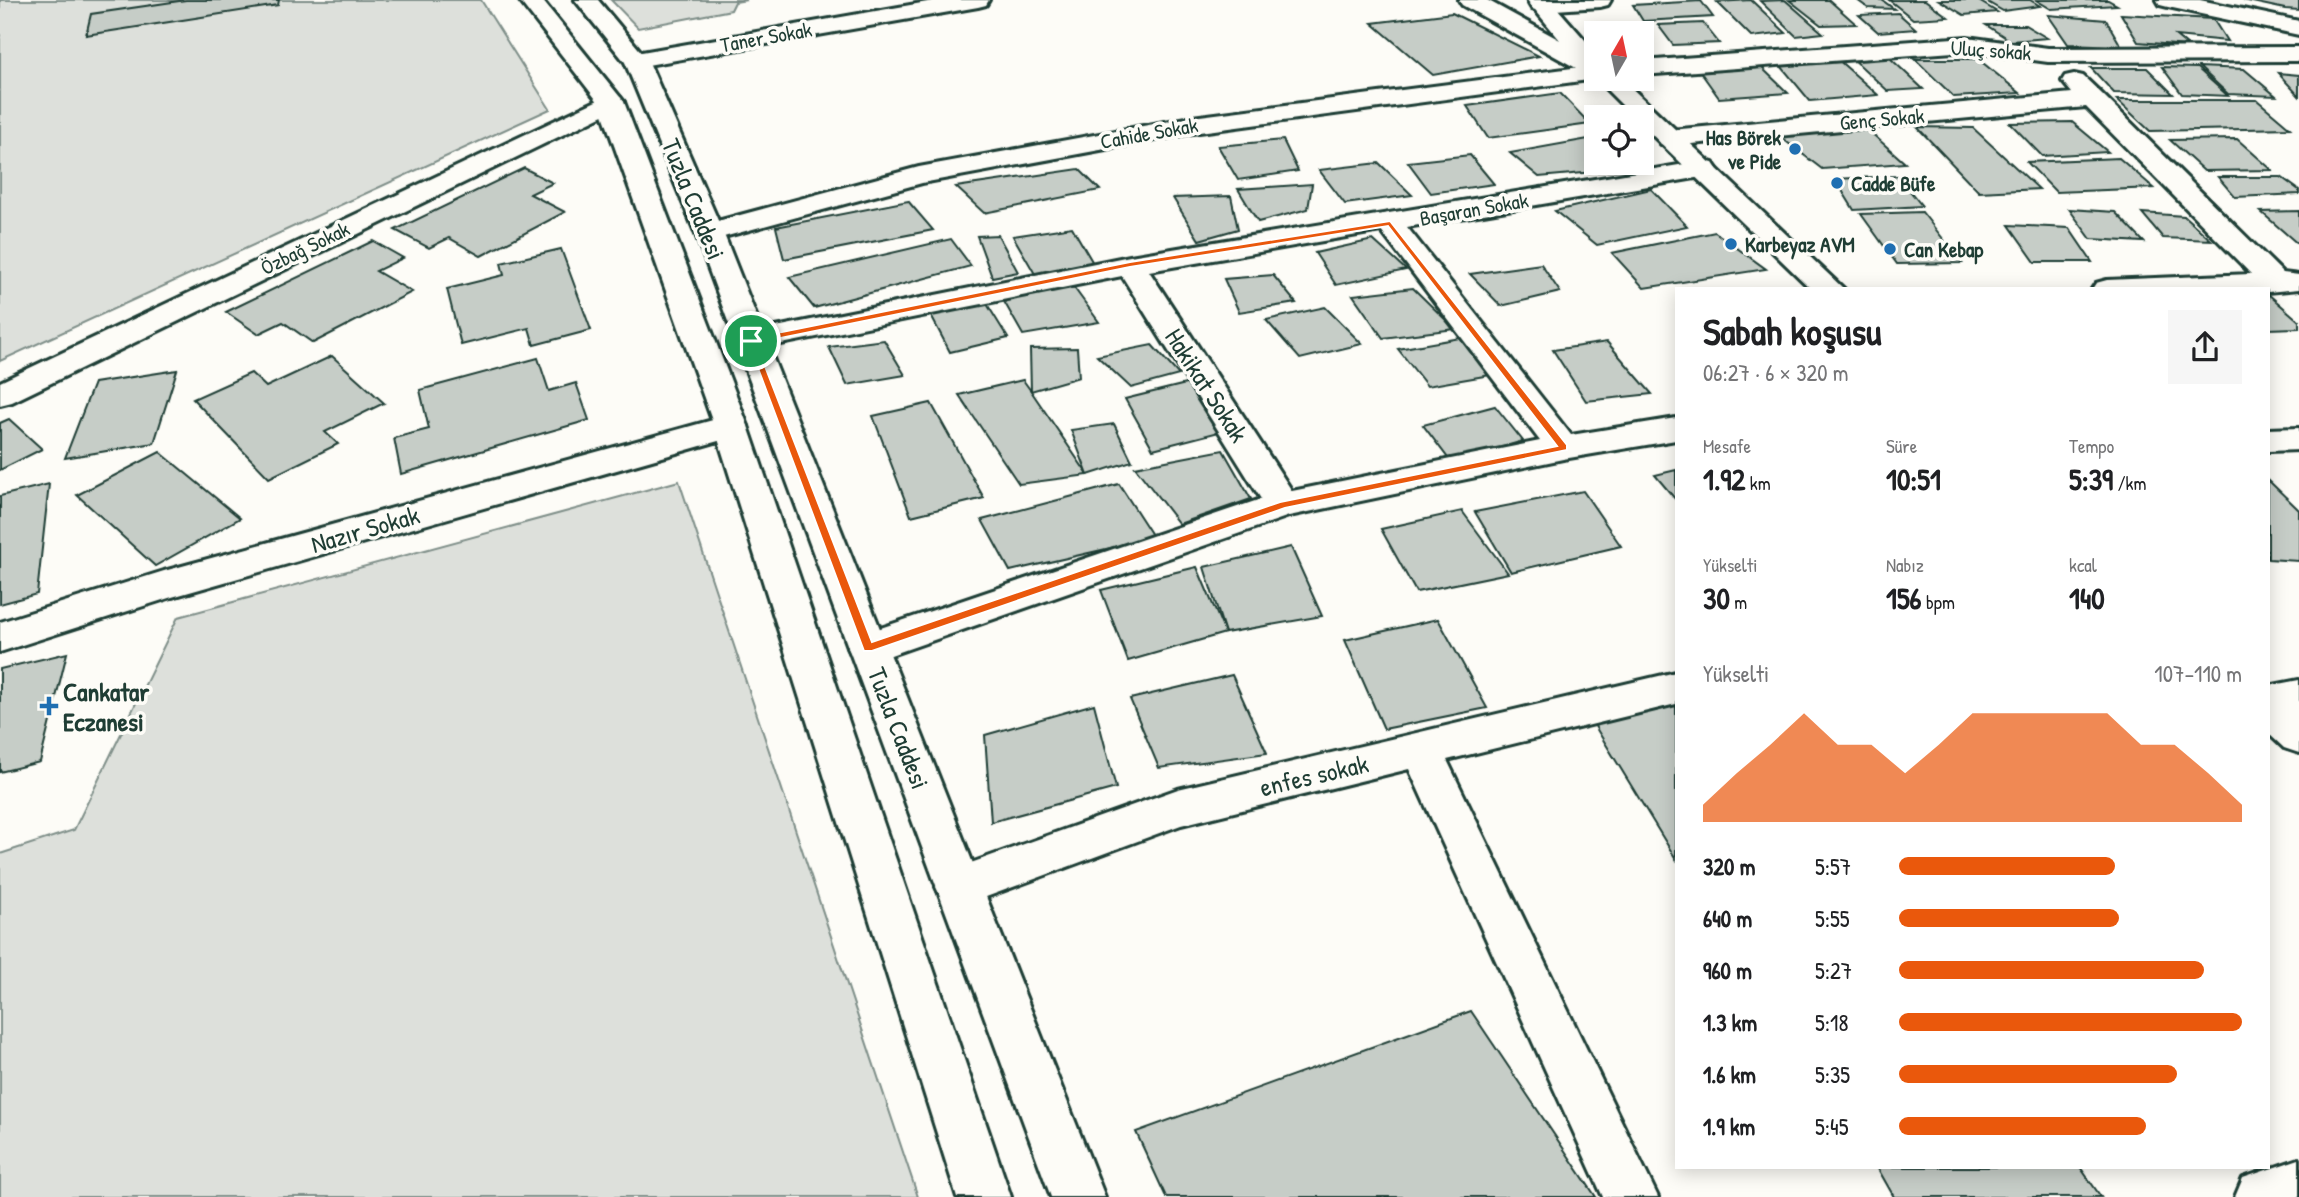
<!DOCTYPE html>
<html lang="tr">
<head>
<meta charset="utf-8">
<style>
  :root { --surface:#fff; --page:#f6f6f6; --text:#202124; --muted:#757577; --accent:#ea580c }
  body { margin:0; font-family:"Patrick Hand",sans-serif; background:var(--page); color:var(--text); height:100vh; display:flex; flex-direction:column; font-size:26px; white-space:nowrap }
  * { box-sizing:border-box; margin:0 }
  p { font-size:23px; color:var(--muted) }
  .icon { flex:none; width:38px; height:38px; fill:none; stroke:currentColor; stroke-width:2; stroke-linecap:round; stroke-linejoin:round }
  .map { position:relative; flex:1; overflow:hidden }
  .drawer { position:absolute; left:1675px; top:287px; width:595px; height:882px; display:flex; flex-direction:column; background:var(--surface); border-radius:0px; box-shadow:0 4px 18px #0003 }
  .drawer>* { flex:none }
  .needle { width:46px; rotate:9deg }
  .fabs { position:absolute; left:1584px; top:21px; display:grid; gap:14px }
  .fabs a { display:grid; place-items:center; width:70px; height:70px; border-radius:0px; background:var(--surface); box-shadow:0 4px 18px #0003; font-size:35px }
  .pin { position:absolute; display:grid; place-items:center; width:60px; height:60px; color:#fff; margin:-30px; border:4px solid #fff; border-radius:50%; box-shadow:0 2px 7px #0007 }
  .round { display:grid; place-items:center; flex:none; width:74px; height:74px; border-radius:0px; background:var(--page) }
  .headline { display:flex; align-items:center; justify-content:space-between; height:119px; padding:0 28px }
  h1 { font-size:38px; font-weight:800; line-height:52px }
  .figures { display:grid; grid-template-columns:repeat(3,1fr); gap:10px; height:119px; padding:7px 28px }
  .figures div { display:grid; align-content:center }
  .figures b { font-size:30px; font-weight:800 }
  .figures small { font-size:19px; font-weight:400 }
  .figures p { font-size:19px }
  .chart { height:196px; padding:14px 28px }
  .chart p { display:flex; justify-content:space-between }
  .chart svg { width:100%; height:126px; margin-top:7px; fill:var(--accent); opacity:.7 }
  ul { padding:0 28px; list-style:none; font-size:23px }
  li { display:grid; grid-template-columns:112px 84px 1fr; align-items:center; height:52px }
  li i { height:18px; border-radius:9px; background:var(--accent) }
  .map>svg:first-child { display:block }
</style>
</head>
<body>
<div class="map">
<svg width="2299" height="1197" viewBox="0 0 2299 1197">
  <rect width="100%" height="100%" fill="#fdfcf7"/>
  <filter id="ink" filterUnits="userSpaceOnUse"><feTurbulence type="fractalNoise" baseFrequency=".0143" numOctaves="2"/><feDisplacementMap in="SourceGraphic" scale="14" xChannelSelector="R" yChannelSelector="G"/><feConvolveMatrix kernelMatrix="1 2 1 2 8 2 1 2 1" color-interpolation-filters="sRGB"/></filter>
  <g filter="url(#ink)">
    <g fill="#dde0db" stroke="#7e8e88" stroke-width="2">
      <path d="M0,0h481l69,109 -550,252z"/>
      <path d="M611,0h136l-12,2 -4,8 -93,18z"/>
      <path d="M679,481l239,716h-918v-343l74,-24 104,-213z"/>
    </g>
    <g fill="#c6cdc7" stroke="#1f3d34" stroke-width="2">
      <path d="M186,0h93l-1,5 -192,30 5,-21z"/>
      <path d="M1751,0l35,33 -34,4 -35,-35z"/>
      <path d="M1785,0l38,33 -27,3 -36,-35z"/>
      <path d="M1789,0h40l27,24 -35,1z"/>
      <path d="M1857,0h25l12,9 -26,-1z"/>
      <path d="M1889,0h36l23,17 -35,2z"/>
      <path d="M1939,0h38l20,12 -33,3z"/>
      <path d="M1984,0h46l10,6 -37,5z"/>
      <path d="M2036,0h72l9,5 -66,4z"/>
      <path d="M2243,0h56v10l-14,-1z"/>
      <path d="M1701,1l12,16 -70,4 -10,-16z"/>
      <path d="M1452,13l87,43 -106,19 -61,-52z"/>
      <path d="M1898,13l18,16 -38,3 -19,-17z"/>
      <path d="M2121,14l92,5 14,22 -51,-5 12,10 -50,-4z"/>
      <path d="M2048,15l58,5 15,26 -53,-2z"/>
      <path d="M1703,23l16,20 -46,2 -15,-20z"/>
      <path d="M1986,25h39l22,13 -36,3z"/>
      <path d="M1836,58l42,37 -68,6 -34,-41z"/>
      <path d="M1890,58l33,31 -35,2 -35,-32z"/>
      <path d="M1915,59h63l42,34 -66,4z"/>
      <path d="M1760,66l28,27 -69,5 -20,-28z"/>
      <path d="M2162,67l35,1 31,28 -46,-2z"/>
      <path d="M2199,67l45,2 32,27 -48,-2z"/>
      <path d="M2091,68h56l26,26 -59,-1z"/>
      <path d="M2278,73l21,2v21z"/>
      <path d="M1560,93l30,31 -102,14 -21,-32z"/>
      <path d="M2117,100h140l33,28 -140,3z"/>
      <path d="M2072,122l36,30 -66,4 -32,-33z"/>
      <path d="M1917,127l56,1 66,61 -60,3z"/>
      <path d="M1868,130l37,33 -83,6 -47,-36z"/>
      <path d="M1588,139l8,6v18h24l8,6 -89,8 -29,-24z"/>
      <path d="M2237,139l35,31 -68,1 -34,-31z"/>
      <path d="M1283,140l15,31 -60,9 -20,-34z"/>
      <path d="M1470,155l24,29 -63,9 -23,-31z"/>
      <path d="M2119,158l35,30 -98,4 -29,-30z"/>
      <path d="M1379,163l33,32 -67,9 -26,-34z"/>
      <path d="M524,168l29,15 -23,11 35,18 -84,44 -32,-18 -20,10 -34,-18z"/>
      <path d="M1079,169l21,21 -116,23 -28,-26z"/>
      <path d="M1898,176l24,30 -68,4 -19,-31z"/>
      <path d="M2218,177h63l18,13v4l-64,3z"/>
      <path d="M1312,184l-4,25 -50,13 -20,-33z"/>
      <path d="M1651,189l36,37 -90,19 -42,-34z"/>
      <path d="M1231,196l7,33 -39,11 -26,-42z"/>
      <path d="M908,201l25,29 -149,29 -8,-32z"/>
      <path d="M2069,209l46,3 29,30 -53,-3z"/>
      <path d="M2299,211v34l-38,-33z"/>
      <path d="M1922,212l40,51 -65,1 -36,-50z"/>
      <path d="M2142,213l42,3 27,24 -48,-2z"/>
      <path d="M2009,225l60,3 23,34h-57z"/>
      <path d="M1072,227l21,36 -58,11 -22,-38z"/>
      <path d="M1715,232l51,37 -122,19 -32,-35z"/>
      <path d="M998,235l20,37 -26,5 -15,-41z"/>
      <path d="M951,239l20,27 -157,42 -25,-31z"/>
      <path d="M1373,240l33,30 -70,15 -21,-32z"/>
      <path d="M373,241l30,17 -27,13 36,21 -99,51 -30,-21 -25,12 -32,-22z"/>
      <path d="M561,249l30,81 -57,15 -5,-17 -68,17 -14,-56 57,-14 -3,-12z"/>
      <path d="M1541,264l19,28 -59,14 -31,-32z"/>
      <path d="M1273,275l23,28 -57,9 -15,-33z"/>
      <path d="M1072,285l27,37 -76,13 -21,-37z"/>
      <path d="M1413,288l42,41 -72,9 -30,-43z"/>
      <path d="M2268,294l31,27v7l-31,1z"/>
      <path d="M987,304l21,34 -58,14 -21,-40z"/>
      <path d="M1325,307l37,37 -62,15 -34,-39z"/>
      <path d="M1460,338l30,37 -63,11 -29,-37z"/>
      <path d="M884,340l21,35 -58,10 -18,-38z"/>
      <path d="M1607,342l45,52 -66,7 -33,-51z"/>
      <path d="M1152,345l27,30 -48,13 -34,-32z"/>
      <path d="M1077,348l2,29 -48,14 -1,-42z"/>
      <path d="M332,356l52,47 -59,29 13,12 -69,34 -76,-79 58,-26 15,14z"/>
      <path d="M538,358l11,33 27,-8 13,37 -188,54 -7,-36 35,-9 -9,-39z"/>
      <path d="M177,370l-23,73 -89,15 29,-75z"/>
      <path d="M1023,380l8,11 57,84 -69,9 -60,-89z"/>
      <path d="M1194,382l33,48 -74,19 -28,-50z"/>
      <path d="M931,403l53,95 -73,18 -38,-100z"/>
      <path d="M1495,406l28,35 -72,21 -28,-37z"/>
      <path d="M9,419l33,30 -42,21v-47z"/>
      <path d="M1114,424l18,37 -44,14 -17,-45z"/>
      <path d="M1223,450l28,49 -72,25 -44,-57z"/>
      <path d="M160,452l80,66 -85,48 -78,-71z"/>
      <path d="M1676,470v30l-21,-25z"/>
      <path d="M2268,480l31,30v51l-31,-2z"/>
      <path d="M49,484l-12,110 -37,10v-108z"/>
      <path d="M1119,484l35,54 -144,33 -28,-51z"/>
      <path d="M1583,491l38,55 -110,26 -36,-60z"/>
      <path d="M1462,511l46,62 -92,19 -35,-63z"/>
      <path d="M1291,547l31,69 -97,17 -21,-66z"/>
      <path d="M1197,567l28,66 -97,28 -27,-71z"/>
      <path d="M1438,619l49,89 -103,21 -39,-89z"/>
      <path d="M67,653l-27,109 -40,10v-103z"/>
      <path d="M1232,675l35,78 -108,15 -29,-69z"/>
      <path d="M1676,688v171l-91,-149z"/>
      <path d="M1094,704l22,84 -125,34 -6,-87z"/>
      <path d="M1471,1011l125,186h-430l-30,-65z"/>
      <path d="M1877,1167h203l21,30h-207z"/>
    </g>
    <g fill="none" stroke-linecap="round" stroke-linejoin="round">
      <g stroke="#1f3d34" stroke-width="6">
        <g id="street">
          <path d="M939,0h50l-3,5 -8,2 -342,60 -9,-2 -3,-5 3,-5 9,-2z"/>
          <path d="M1531,0h80l-3,5 -8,2 -60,4 -8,-2 -3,-5z"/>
          <path d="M1967,37l81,11 251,-1v14l-251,1 -81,-11 -325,24v-14z"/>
          <path d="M1596,65v14h2h-2l-404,54 -270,50 -213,58 -10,-3 -4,-6 4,-6 220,-59 273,-50z"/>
          <path d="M2074,74l9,2 19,18 181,179 16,2v14l-31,3v-3h-176l4,-6 11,-3 144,-6 -165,-167 -416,39 -9,-2 -4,-6 4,-6 9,-2 402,-37 -10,-12 3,-5z"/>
          <path d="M611,94l9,3 4,5 -4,5 -608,295 -12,3v-23z"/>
          <path d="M1703,161l10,2 4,6 -4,6 -306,52 164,208 105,-17v22l-113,19 -274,57 -421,147 -14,-4 -6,-11 6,-11 407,-138 -139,-223 -371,74 -11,-2 -5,-7 5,-7 11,-2 379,-76zM1381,231l159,210 -248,50 -143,-220z"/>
          <path d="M731,415l12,3 5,8 -5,8 -571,163 -172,55v-30l164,-51z"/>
          <path d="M2299,428v22l-31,1v-22z"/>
          <path d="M1676,672v32l-229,56 211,437h-55l-194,-428 -228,56 -222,82 -16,-6 -7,-14 7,-14 235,-84z"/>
          <path d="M2299,680v32l-31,6v-32z"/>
          <path d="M2299,1159v38h-64l8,-19z"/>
        </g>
      </g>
      <g stroke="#1f3d34" stroke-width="6">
        <g id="secondary">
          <path d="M1459,0h28l73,40 -33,-40h23l43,49 -6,6 9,4v17l-9,-2 -125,-69z"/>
          <path d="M2157,0h43l99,21v14l-131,-28 -8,-2z"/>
          <path d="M1596,79h26l222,210h-33l-169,-164v-8h-8z"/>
          <path d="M2268,691l15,4 16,15v43l-15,-5 -16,-15z"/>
        </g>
      </g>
      <g stroke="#1f3d34" stroke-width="6">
        <g id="primary">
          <path d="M519,0h23l82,102 124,324 263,771h-54l-243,-771 -115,-323z"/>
          <path d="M575,0h23l50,60 75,172 382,965h-54l-356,-965 -70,-170z"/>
        </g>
      </g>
      <use href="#street" fill="#fdfcf7" fill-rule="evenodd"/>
      <use href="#secondary" fill="#fdfcf7" fill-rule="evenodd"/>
      <use href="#primary" fill="#fdfcf7" fill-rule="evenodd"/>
    </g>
  </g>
  <path fill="#ea580c" stroke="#fff" stroke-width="2" fill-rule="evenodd" d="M1390,221l177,224v5l-282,58 -413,143h-8l-117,-312 383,-77zM1388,226l169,220 -277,56 -408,140 -116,-299 374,-76z"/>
  <g fill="#1f6fb2" stroke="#fdfcf7" stroke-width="2.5">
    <circle cx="1795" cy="149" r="7"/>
    <circle cx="1837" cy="183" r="7"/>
    <circle cx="1731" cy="244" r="7"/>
    <circle cx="1890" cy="249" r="7"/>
    <path d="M45.5 695.5h7v7h7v7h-7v7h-7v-7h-7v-7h7z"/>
  </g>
  <g text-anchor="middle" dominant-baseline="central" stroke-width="7" stroke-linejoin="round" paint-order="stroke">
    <g font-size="21" fill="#1f3d34" stroke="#fdfcf7">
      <text transform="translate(766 37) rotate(-10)">Taner Sokak</text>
      <text transform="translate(1991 50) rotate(4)">Uluç sokak</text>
      <text transform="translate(1882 119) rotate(-5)">Genç Sokak</text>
      <text transform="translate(1149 133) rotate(-10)">Cahide Sokak</text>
      <text transform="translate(1474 209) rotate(-10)">Başaran Sokak</text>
      <text transform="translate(305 248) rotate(-26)">Özbağ Sokak</text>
    </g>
    <g font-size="21" font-weight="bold" fill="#1f3d34" stroke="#fdfcf7" text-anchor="start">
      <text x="1781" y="137" text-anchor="end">Has Börek<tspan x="1781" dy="24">ve Pide</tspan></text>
      <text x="1851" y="183">Cadde Büfe</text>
      <text x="1745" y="244">Karbeyaz AVM</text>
      <text x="1904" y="249">Can Kebap</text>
    </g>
    <g font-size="26" fill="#1f3d34" stroke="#fdfcf7">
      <text transform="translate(694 199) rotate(68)">Tuzla Caddesi</text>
      <text transform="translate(1207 385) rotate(57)">Hakikat Sokak</text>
      <text transform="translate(365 529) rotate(-16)">Nazır Sokak</text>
      <text transform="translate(899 728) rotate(69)">Tuzla Caddesi</text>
      <text transform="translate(1314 775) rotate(-13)">enfes sokak</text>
    </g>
    <g font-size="26" font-weight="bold" fill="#1f3d34" stroke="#fdfcf7" text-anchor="start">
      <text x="63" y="691">Cankatar<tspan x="63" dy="30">Eczanesi</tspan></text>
    </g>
  </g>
</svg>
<div class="fabs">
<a><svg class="needle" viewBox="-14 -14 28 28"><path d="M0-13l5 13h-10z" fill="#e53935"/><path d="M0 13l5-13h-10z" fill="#757577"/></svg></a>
<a><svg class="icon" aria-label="locate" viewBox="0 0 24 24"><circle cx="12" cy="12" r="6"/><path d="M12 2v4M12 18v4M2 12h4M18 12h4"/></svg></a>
</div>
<div class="pin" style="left:751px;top:341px;background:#1e9e55"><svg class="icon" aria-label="arrive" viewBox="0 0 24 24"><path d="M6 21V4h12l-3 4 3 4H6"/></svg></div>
<section class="drawer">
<div class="headline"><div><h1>Sabah koşusu</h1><p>06:27 · 6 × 320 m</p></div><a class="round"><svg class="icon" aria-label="share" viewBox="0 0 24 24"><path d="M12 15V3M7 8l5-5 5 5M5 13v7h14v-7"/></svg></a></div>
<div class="figures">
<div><p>Mesafe</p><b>1.92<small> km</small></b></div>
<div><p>Süre</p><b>10:51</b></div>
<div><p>Tempo</p><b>5:39<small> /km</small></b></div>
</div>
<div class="figures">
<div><p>Yükselti</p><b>30<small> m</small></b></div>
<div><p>Nabız</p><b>156<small> bpm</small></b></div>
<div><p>kcal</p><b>140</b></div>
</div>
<div class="chart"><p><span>Yükselti</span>107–110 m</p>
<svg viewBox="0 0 160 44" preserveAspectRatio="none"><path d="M0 44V38L10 27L20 17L30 6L40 17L50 17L60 27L70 17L80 6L90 6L100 6L110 6L120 6L130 17L140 17L150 27L160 38V44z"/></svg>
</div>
<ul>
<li><b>320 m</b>5:57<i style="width:63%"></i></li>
<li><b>640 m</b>5:55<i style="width:64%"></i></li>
<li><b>960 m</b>5:27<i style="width:89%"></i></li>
<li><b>1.3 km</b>5:18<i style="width:100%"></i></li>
<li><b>1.6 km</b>5:35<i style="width:81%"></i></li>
<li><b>1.9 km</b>5:45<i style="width:72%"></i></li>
</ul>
</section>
</div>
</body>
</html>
